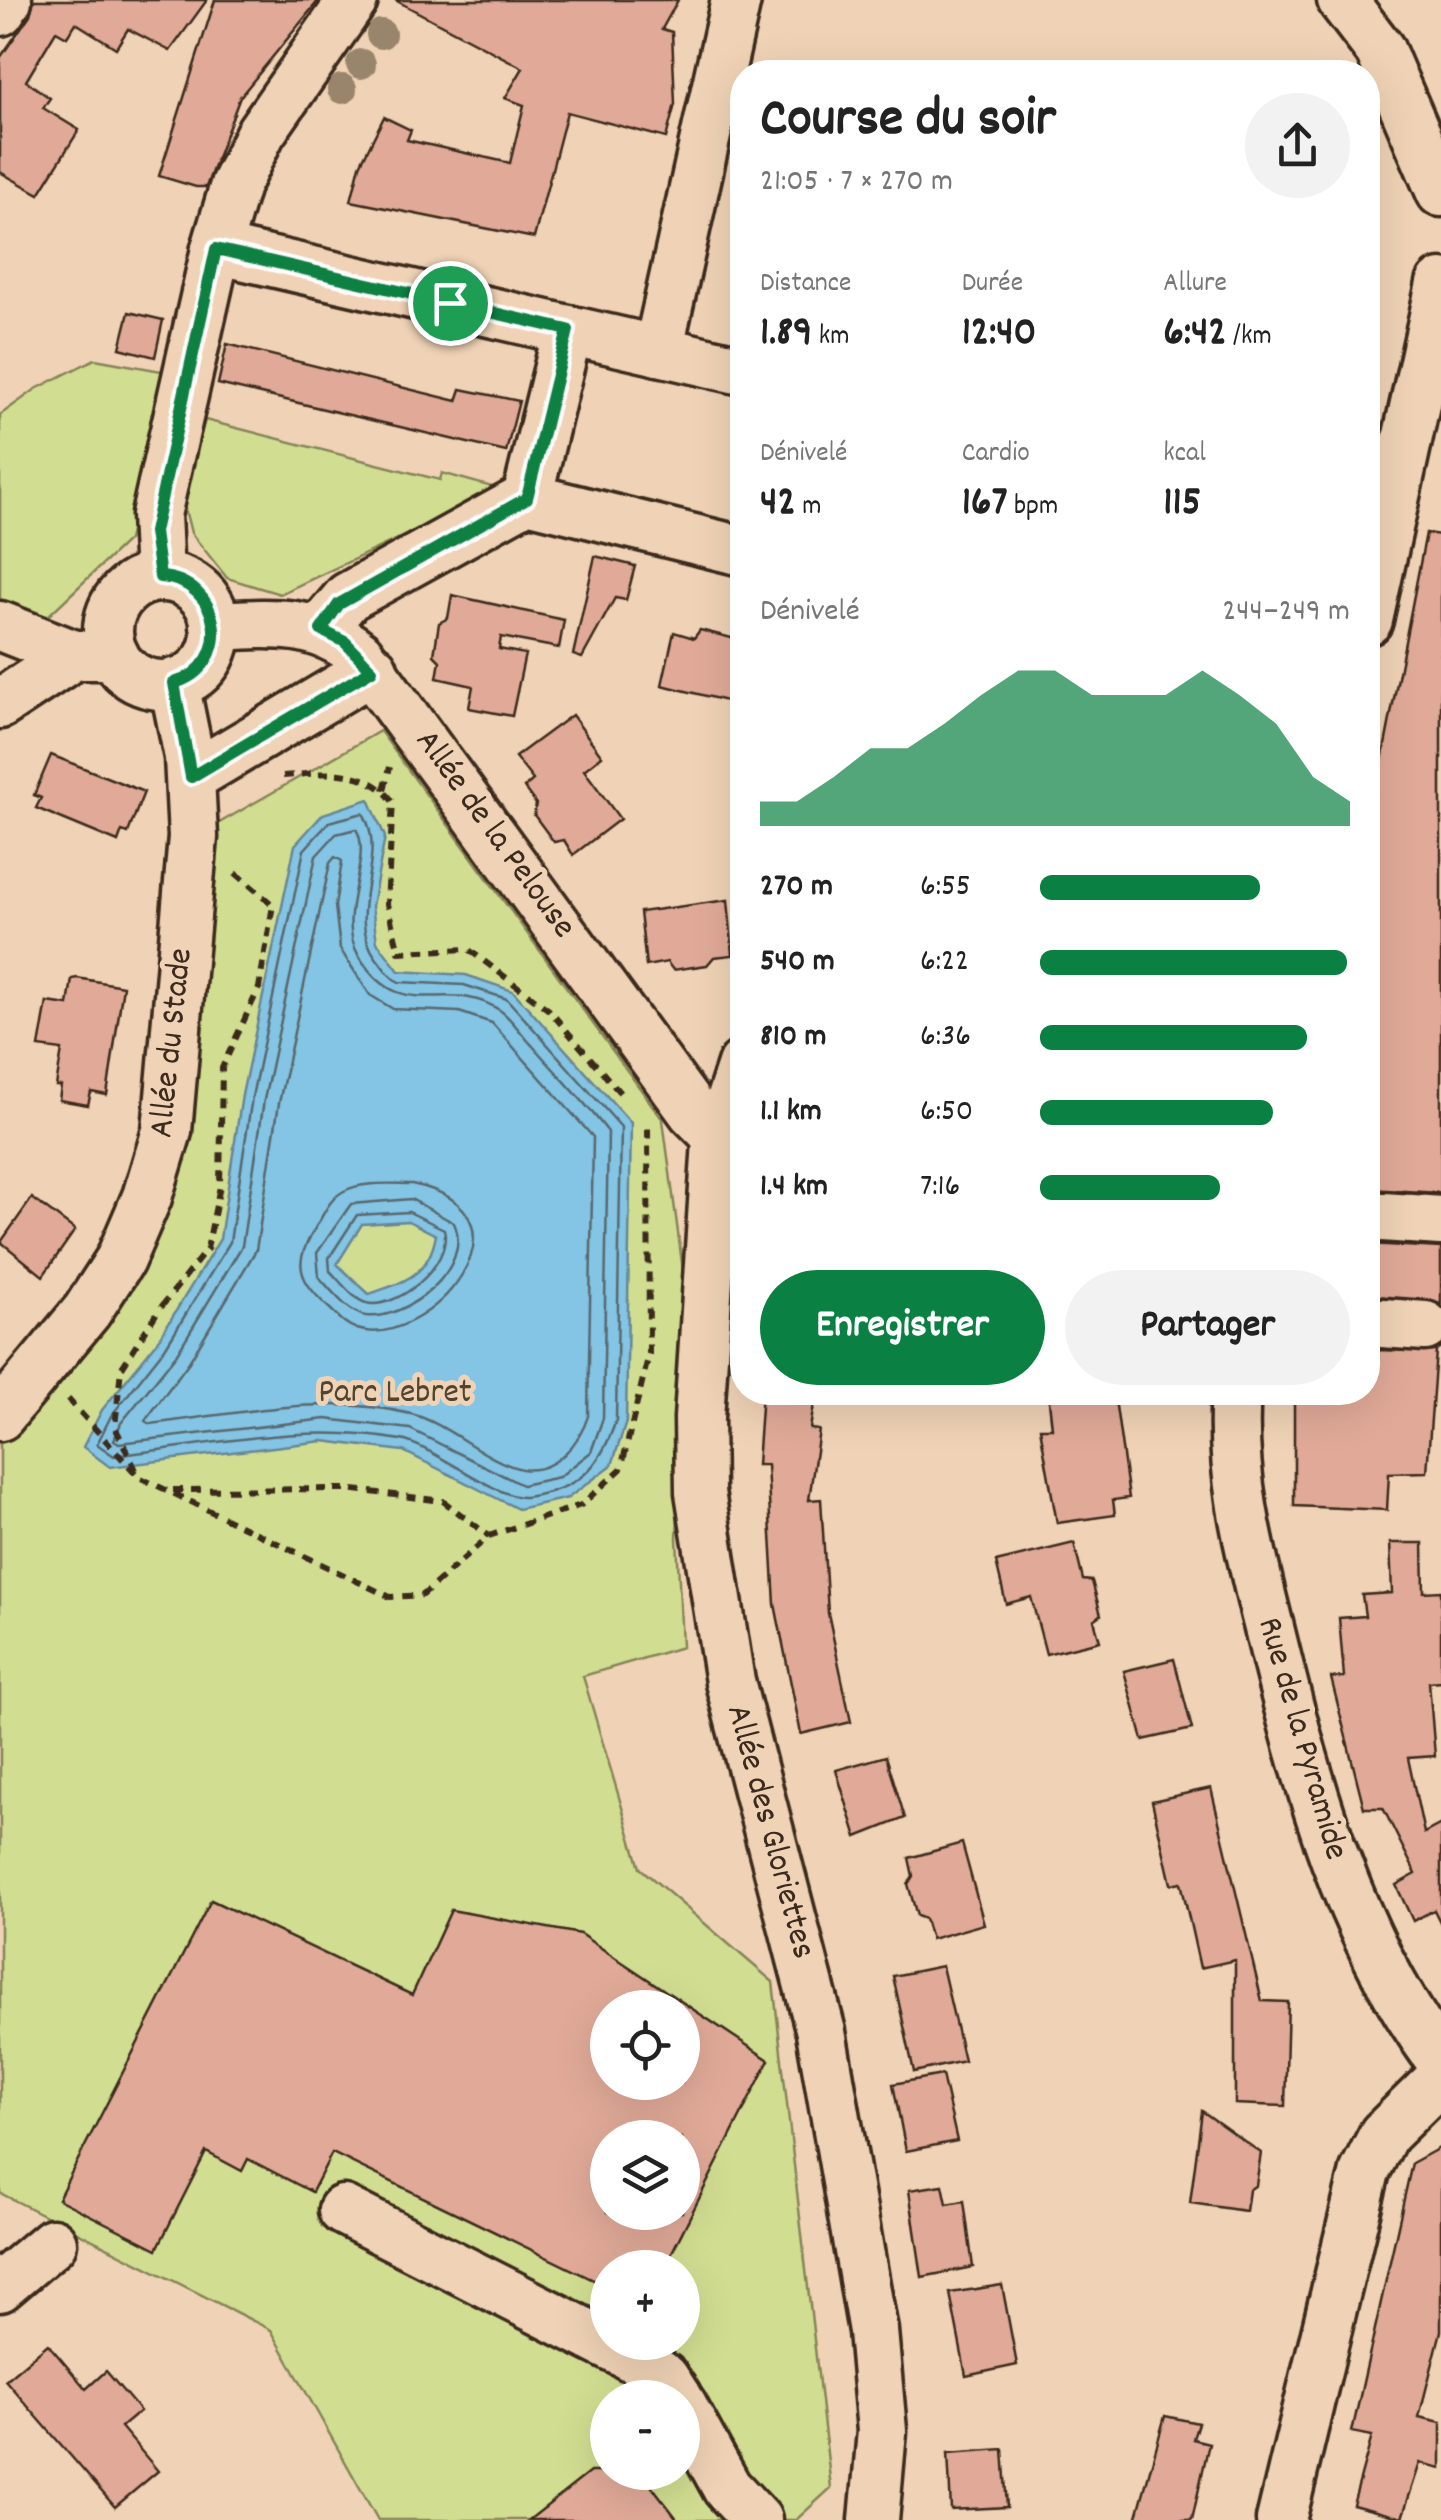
<!DOCTYPE html>
<html lang="fr">
<head>
<meta charset="utf-8">
<style>
  :root { --surface:#fff; --page:#f2f2f2; --text:#222; --muted:#767676; --accent:#0b8043 }
  body { margin:0; font-family:Dekko,sans-serif; background:var(--page); color:var(--text); height:100vh; display:flex; flex-direction:column; font-size:38px; white-space:nowrap }
  * { box-sizing:border-box; margin:0 }
  p { font-size:32px; color:var(--muted) }
  .icon { flex:none; width:55px; height:55px; fill:none; stroke:currentColor; stroke-width:2; stroke-linecap:round; stroke-linejoin:round }
  .map { position:relative; flex:1; overflow:hidden }
  .side { position:absolute; left:730px; top:60px; width:650px; height:1345px; display:flex; flex-direction:column; background:var(--surface); border-radius:40px; box-shadow:0 10px 40px #0002 }
  .side>* { flex:none }
  .buttons { position:absolute; left:590px; top:1990px; display:grid; gap:20px }
  .buttons a { display:grid; place-items:center; width:110px; height:110px; border-radius:50%; background:var(--surface); box-shadow:0 10px 40px #0002; font-size:50px }
  .pin { position:absolute; display:grid; place-items:center; width:85px; height:85px; color:#fff; margin:-42px; border:5px solid #fff; border-radius:50%; box-shadow:0 2px 10px #0007 }
  .round { display:grid; place-items:center; flex:none; width:105px; height:105px; border-radius:52px; background:var(--page) }
  .summary { display:flex; align-items:center; justify-content:space-between; height:170px; padding:0 30px }
  h1 { font-size:55px; font-weight:800; line-height:75px }
  .metrics { display:grid; grid-template-columns:repeat(3,1fr); gap:15px; height:170px; padding:10px 30px }
  .metrics div { display:grid; align-content:center }
  .metrics b { font-size:42px; font-weight:800 }
  .metrics small { font-size:28px; font-weight:400 }
  .metrics p { font-size:28px }
  .chart { height:280px; padding:20px 30px }
  .chart p { display:flex; justify-content:space-between }
  .chart svg { width:100%; height:180px; margin-top:10px; fill:var(--accent); opacity:.7 }
  .cta { display:flex; gap:20px; margin-top:auto; padding:20px 30px }
  .cta a { flex:1; height:115px; border-radius:60px; background:var(--accent); color:#fff; font-size:40px; font-weight:800; line-height:115px; text-align:center }
  .cta a+a { background:var(--page); color:var(--text) }
  ul { padding:0 30px; list-style:none; font-size:32px }
  li { display:grid; grid-template-columns:160px 120px 1fr; align-items:center; height:75px }
  li i { height:25px; border-radius:12px; background:var(--accent) }
  .map>svg:first-child { display:block }
</style>
</head>
<body>
<div class="map">
<svg width="1441" height="2520" viewBox="0 0 1441 2520">
  <rect width="100%" height="100%" fill="#f0d3b6"/>
  <filter id="ink" filterUnits="userSpaceOnUse"><feTurbulence type="fractalNoise" baseFrequency=".01" numOctaves="2"/><feDisplacementMap in="SourceGraphic" scale="20" xChannelSelector="R" yChannelSelector="G"/><feConvolveMatrix kernelMatrix="1 2 1 2 8 2 1 2 1" color-interpolation-filters="sRGB"/></filter>
  <g filter="url(#ink)">
    <g fill="#d1de91" stroke="#868458" stroke-width="2.5" fill-rule="evenodd">
      <path d="M95,359l72,13 -39,168 -81,77 -47,-18v-184l36,-26z"/>
      <path d="M205,420l235,60 2,-7 54,15 -11,10 -205,96 -53,-16 -36,-45 -9,-36z"/>
      <path d="M380,731l283,389 23,173 -9,245 5,109 -99,29 57,192 133,114 58,506 -35,32h-418l-107,-190 -271,-137v-751l140,-175 67,-437zM608,2008h74v74h-74zM608,2138h74v74h-74zM608,2268h74v74h-74zM608,2398h74v74h-74z"/>
    </g>
    <path fill="#84c4e4" stroke="#678695" stroke-width="2.5" fill-rule="evenodd" d="M369,799l16,38 -13,69 5,36 22,29 67,4 47,16 118,132 -5,299 -14,43 -44,33 -50,11 -115,-58 -80,-10 -213,26 -27,-20 19,-37 55,-68 63,-103 22,-144 53,-250 28,-31zM408,1221l28,14c-7,40 -31,47 -67,59l-32,-30 25,-40z"/>
    <g fill="none" stroke-linecap="round" stroke-linejoin="round">
      <g stroke="#58686d" stroke-width="2.5">
        <path d="M363,813c27,46 -21,100 14,146 7,9 12,18 22,23l65,3 43,14 114,128 -5,293c-16,49 -38,70 -91,77 -26,3 -92,-51 -124,-57 -94,-18 -193,5 -287,16l-17,-12 14,-28 54,-68 65,-106 22,-145 52,-247 25,-28z"/>
        <path d="M356,829c18,29 -22,87 3,127 44,72 88,18 142,55 11,8 21,24 31,34 25,29 53,57 76,87l-5,286 -12,34 -32,25 -37,8 -112,-56 -84,-10 -207,24 -5,-3 7,-17 55,-68 66,-109 22,-146 52,-244 20,-22z"/>
        <path d="M335,857l7,4 -7,45 5,43 30,46 23,14 66,3 33,11 101,114 -5,279c-8,26 -33,58 -66,53 -36,-7 -74,-46 -111,-55 -85,-21 -175,0 -261,10l-5,-3 44,-59 67,-112 23,-147 51,-240z"/>
        <path d="M412,1184c137,28 13,168 -55,145 -13,-4 -21,-15 -30,-23 -35,-33 -31,-47 -7,-86 6,-11 12,-23 24,-29 18,-10 48,-7 68,-7z"/>
        <path d="M411,1199l43,24c20,45 -48,98 -88,93 -17,-2 -36,-27 -47,-39l-2,-24 34,-49z"/>
        <path d="M409,1212l35,17c9,37 -49,82 -78,74 -12,-3 -27,-23 -36,-32l-1,-13 28,-43z"/>
      </g>
    </g>
    <g fill="#e1aa98" stroke="#3b2a1e" stroke-width="2.5" fill-rule="evenodd">
      <path d="M34,0h173l-37,51 -42,-22 -12,19 -40,-25 -9,14 -11,-6 -30,50 24,17 -7,10 36,22 -40,64 -39,-22v-114l30,-43z"/>
      <path d="M215,0h104l-79,97 -34,90h-10l-37,-11z"/>
      <path d="M395,0h283l-16,29 10,3 3,72 -9,34 -99,-26 -33,126 -183,-37 9,-36 24,-48 27,13 -4,10 103,23 14,-58 -19,-7 18,-30z"/>
      <path d="M129,312l34,8 -8,37 -35,-9z"/>
      <path d="M227,344l230,57 4,-12 58,12 -13,51 -288,-68z"/>
      <path d="M1426,533l15,2v658l-73,-4v-356z"/>
      <path d="M595,556l40,10 -9,34 -11,-2 -33,60 -9,-3z"/>
      <path d="M452,595l112,25 -5,28 -58,-11 -2,12 26,5 -13,62 -43,-8 4,-22 -36,-8 3,-17 -6,-6 5,-32 9,-5z"/>
      <path d="M700,630l32,8 4,8 6,1v58l-80,-20 12,-53 20,6z"/>
      <path d="M572,715l30,41 -18,14 36,49 -47,36 -9,-15 -10,2 -20,-27 2,-11 -12,-16 9,-8 -18,-23z"/>
      <path d="M51,755l93,37 -16,41 -6,-2 -4,11 -82,-34 5,-10 -7,-3z"/>
      <path d="M728,900l5,55 -19,2 -7,8 -34,5 -6,-8 -21,4 -6,-54z"/>
      <path d="M77,978l46,8 -16,109 -16,-3 -3,13 -29,-5 2,-14h-5l6,-36 -23,-3 8,-45 21,3 4,-26z"/>
      <path d="M32,1198l43,32 -32,46 -42,-34z"/>
      <path d="M1368,1244l73,4v56l-73,-9z"/>
      <path d="M1368,1350l68,1 -9,121 -38,1 -2,37 -93,-4v-114h74z"/>
      <path d="M762,1392h54l-6,37 9,1 -10,70 12,-1 7,114 23,109 -50,12 -26,-130 -8,-139h-10z"/>
      <path d="M1048,1392h66l15,106 -16,2 2,15 -58,8 -17,-95h12z"/>
      <path d="M1074,1543l9,37 9,1 9,34 -7,5 6,21 -54,13 -15,-57 -25,7 -10,-42z"/>
      <path d="M1390,1543h33l1,49 17,-1v90l-12,1 6,74 -27,2 16,75 17,-9v100l-7,-14 -21,11 -17,-36 20,-11 -33,-66h-19l-33,-130 13,-1 -5,-59 26,-2 -3,-21 30,-2z"/>
      <path d="M1174,1659l18,70 -49,11 -19,-69z"/>
      <path d="M886,1756l19,62 -48,19 -21,-67z"/>
      <path d="M1211,1788l51,213 26,1 -3,104 -50,-2v-144l-35,8 -19,-86 -10,2 -19,-83z"/>
      <path d="M962,1843l22,81 -53,15 -6,-20 -8,-3 -9,-32 5,-8 -4,-18z"/>
      <path d="M211,1900l201,95 39,-85 129,24 189,126 -105,208h-56v19l-276,-134 -20,39 -64,-33 -6,12 -36,-19 -49,97 -99,-50zM608,2008h74v74h-74zM608,2138h74v74h-74z"/>
      <path d="M942,1966l22,95 -50,11 -21,-96z"/>
      <path d="M942,2075l15,66 -51,10 -13,-67z"/>
      <path d="M1202,2111l59,42 -5,32 -7,5 -3,21 -56,-8z"/>
      <path d="M1441,2147v184l-22,86 22,5v46l-21,-5 -18,55 -49,-13 19,-69 -20,-4 60,-269z"/>
      <path d="M943,2185l4,19 17,-3 9,66 -51,10 -13,-87z"/>
      <path d="M1002,2285l15,80 -51,11 -16,-83z"/>
      <path d="M48,2344l38,45 20,-18 34,40 -19,16 37,44 -43,36 -110,-127z"/>
      <path d="M1165,2416l33,7 -5,16 16,4 -17,77h-56z"/>
      <path d="M1003,2449l4,58 -56,3 -3,-57z"/>
      <path d="M590,2472h51l37,48h-149z"/>
    </g>
    <g fill="none" stroke-linecap="round" stroke-linejoin="round">
      <g stroke="#3b2a1e" stroke-width="55">
        <g id="minor">
          <path d="M1342,0l38,50 61,142"/>
          <path d="M0,11l7,-11"/>
          <path d="M216,249l526,121"/>
          <path d="M658,351l78,-351"/>
          <path d="M527,498l41,-168"/>
          <path d="M159,577l-3,-62 60,-266 19,-64 26,-53 92,-132"/>
          <circle cx="162" cy="631" r="54"/>
          <path d="M1368,620l73,-336"/>
          <path d="M0,626l74,29h40"/>
          <path d="M215,626c54,-3 101,-8 144,28l334,458 44,44"/>
          <path d="M321,629l27,-32 179,-99 215,53"/>
          <path d="M0,704l74,-49"/>
          <path d="M191,777l182,-108"/>
          <path d="M742,1065l-25,76 -18,277 1,74 30,190 91,350 52,299 9,100 -8,89"/>
          <path d="M1368,1216l73,5"/>
          <path d="M1368,1322l57,4"/>
          <path d="M1236,1392c-7,85 16,167 36,248 37,150 76,295 169,421"/>
          <path d="M0,1416l87,-105 33,-51 27,-63 20,-66 26,-294 -4,-80 -15,-74"/>
          <path d="M343,2210l297,151 24,17 13,20"/>
          <path d="M0,2287l52,-44"/>
          <path d="M682,2406l45,82 30,32"/>
          <path d="M1281,2520l84,-349 19,-37 57,-56"/>
        </g>
      </g>
      <g stroke="#3b2a1e" stroke-width="6" stroke-dasharray="10 8" stroke-linecap="butt">
        <path d="M283,776c39,-3 85,-10 110,26l-6,102 12,48 69,-3 81,61 72,84"/>
        <path d="M384,790l6,-23"/>
        <path d="M68,1399l71,78 251,120 33,-2 66,-59 92,-31 40,-36 28,-115 -1,-228"/>
        <path d="M136,1470l-21,-43 6,-58 37,-58 49,-62 13,-63 2,-118 37,-80 14,-83 -41,-35"/>
        <path d="M173,1490l173,-1 97,12 46,35"/>
      </g>
      <use href="#minor" stroke="#f0d3b6" stroke-width="48"/>
    </g>
    <g fill="#99856c">
      <circle cx="381" cy="34" r="15"/>
      <circle cx="361" cy="64" r="15"/>
      <circle cx="342" cy="89" r="15"/>
    </g>
  </g>
  <g fill="none" stroke-linecap="round" stroke-linejoin="round" filter="url(#ink)">
    <g stroke="#fff" stroke-width="20">
      <path id="route" d="M216,249l352,81 -41,168 -188,106 -18,26 24,12 27,28 -181,107 -17,-94c62,-18 48,-103 -14,-106l-6,-45z"/>
    </g>
    <use href="#route" stroke="#0b8043" stroke-width="12"/>
  </g>
  <g text-anchor="middle" dominant-baseline="central" stroke-width="10" stroke-linejoin="round" paint-order="stroke">
    <g font-size="35" fill="#3b2a1e" stroke="#f0d3b6">
      <text transform="translate(494 835) rotate(54)">Allée de la Pelouse</text>
      <text transform="translate(173 1043) rotate(-84)">Allée du Stade</text>
      <text transform="translate(1301 1739) rotate(74)">Rue de la Pyramide</text>
      <text transform="translate(769 1832) rotate(75)">Allée des Gloriettes</text>
    </g>
    <g font-size="35" fill="#52452f" stroke="#f0d3b6">
      <text x="395" y="1394">Parc Lebret</text>
    </g>
  </g>
</svg>
<div class="buttons">
<a><svg class="icon" aria-label="locate" viewBox="0 0 24 24"><circle cx="12" cy="12" r="6"/><path d="M12 2v4M12 18v4M2 12h4M18 12h4"/></svg></a>
<a><svg class="icon" aria-label="layers" viewBox="0 0 24 24"><path d="M12 4l9 5-9 5-9-5zM3 14l9 5 9-5"/></svg></a>
<a>+</a>
<a>−</a>
</div>
<div class="pin" style="left:450px;top:303px;background:#1e9e55"><svg class="icon" aria-label="arrive" viewBox="0 0 24 24"><path d="M6 21V4h12l-3 4 3 4H6"/></svg></div>
<section class="side">
<div class="summary"><div><h1>Course du soir</h1><p>21:05 · 7 × 270 m</p></div><a class="round"><svg class="icon" aria-label="share" viewBox="0 0 24 24"><path d="M12 15V3M7 8l5-5 5 5M5 13v7h14v-7"/></svg></a></div>
<div class="metrics">
<div><p>Distance</p><b>1.89<small> km</small></b></div>
<div><p>Durée</p><b>12:40</b></div>
<div><p>Allure</p><b>6:42<small> /km</small></b></div>
</div>
<div class="metrics">
<div><p>Dénivelé</p><b>42<small> m</small></b></div>
<div><p>Cardio</p><b>167<small> bpm</small></b></div>
<div><p>kcal</p><b>115</b></div>
</div>
<div class="chart"><p><span>Dénivelé</span>244–249 m</p>
<svg viewBox="0 0 160 44" preserveAspectRatio="none"><path d="M0 44V38L10 38L20 32L30 25L40 25L50 19L60 12L70 6L80 6L90 12L100 12L110 12L120 6L130 12L140 19L150 32L160 38V44z"/></svg>
</div>
<ul>
<li><b>270 m</b>6:55<i style="width:71%"></i></li>
<li><b>540 m</b>6:22<i style="width:99%"></i></li>
<li><b>810 m</b>6:36<i style="width:86%"></i></li>
<li><b>1.1 km</b>6:50<i style="width:75%"></i></li>
<li><b>1.4 km</b>7:16<i style="width:58%"></i></li>
</ul>
<div class="cta"><a>Enregistrer</a><a>Partager</a></div>
</section>
</div>
</body>
</html>
